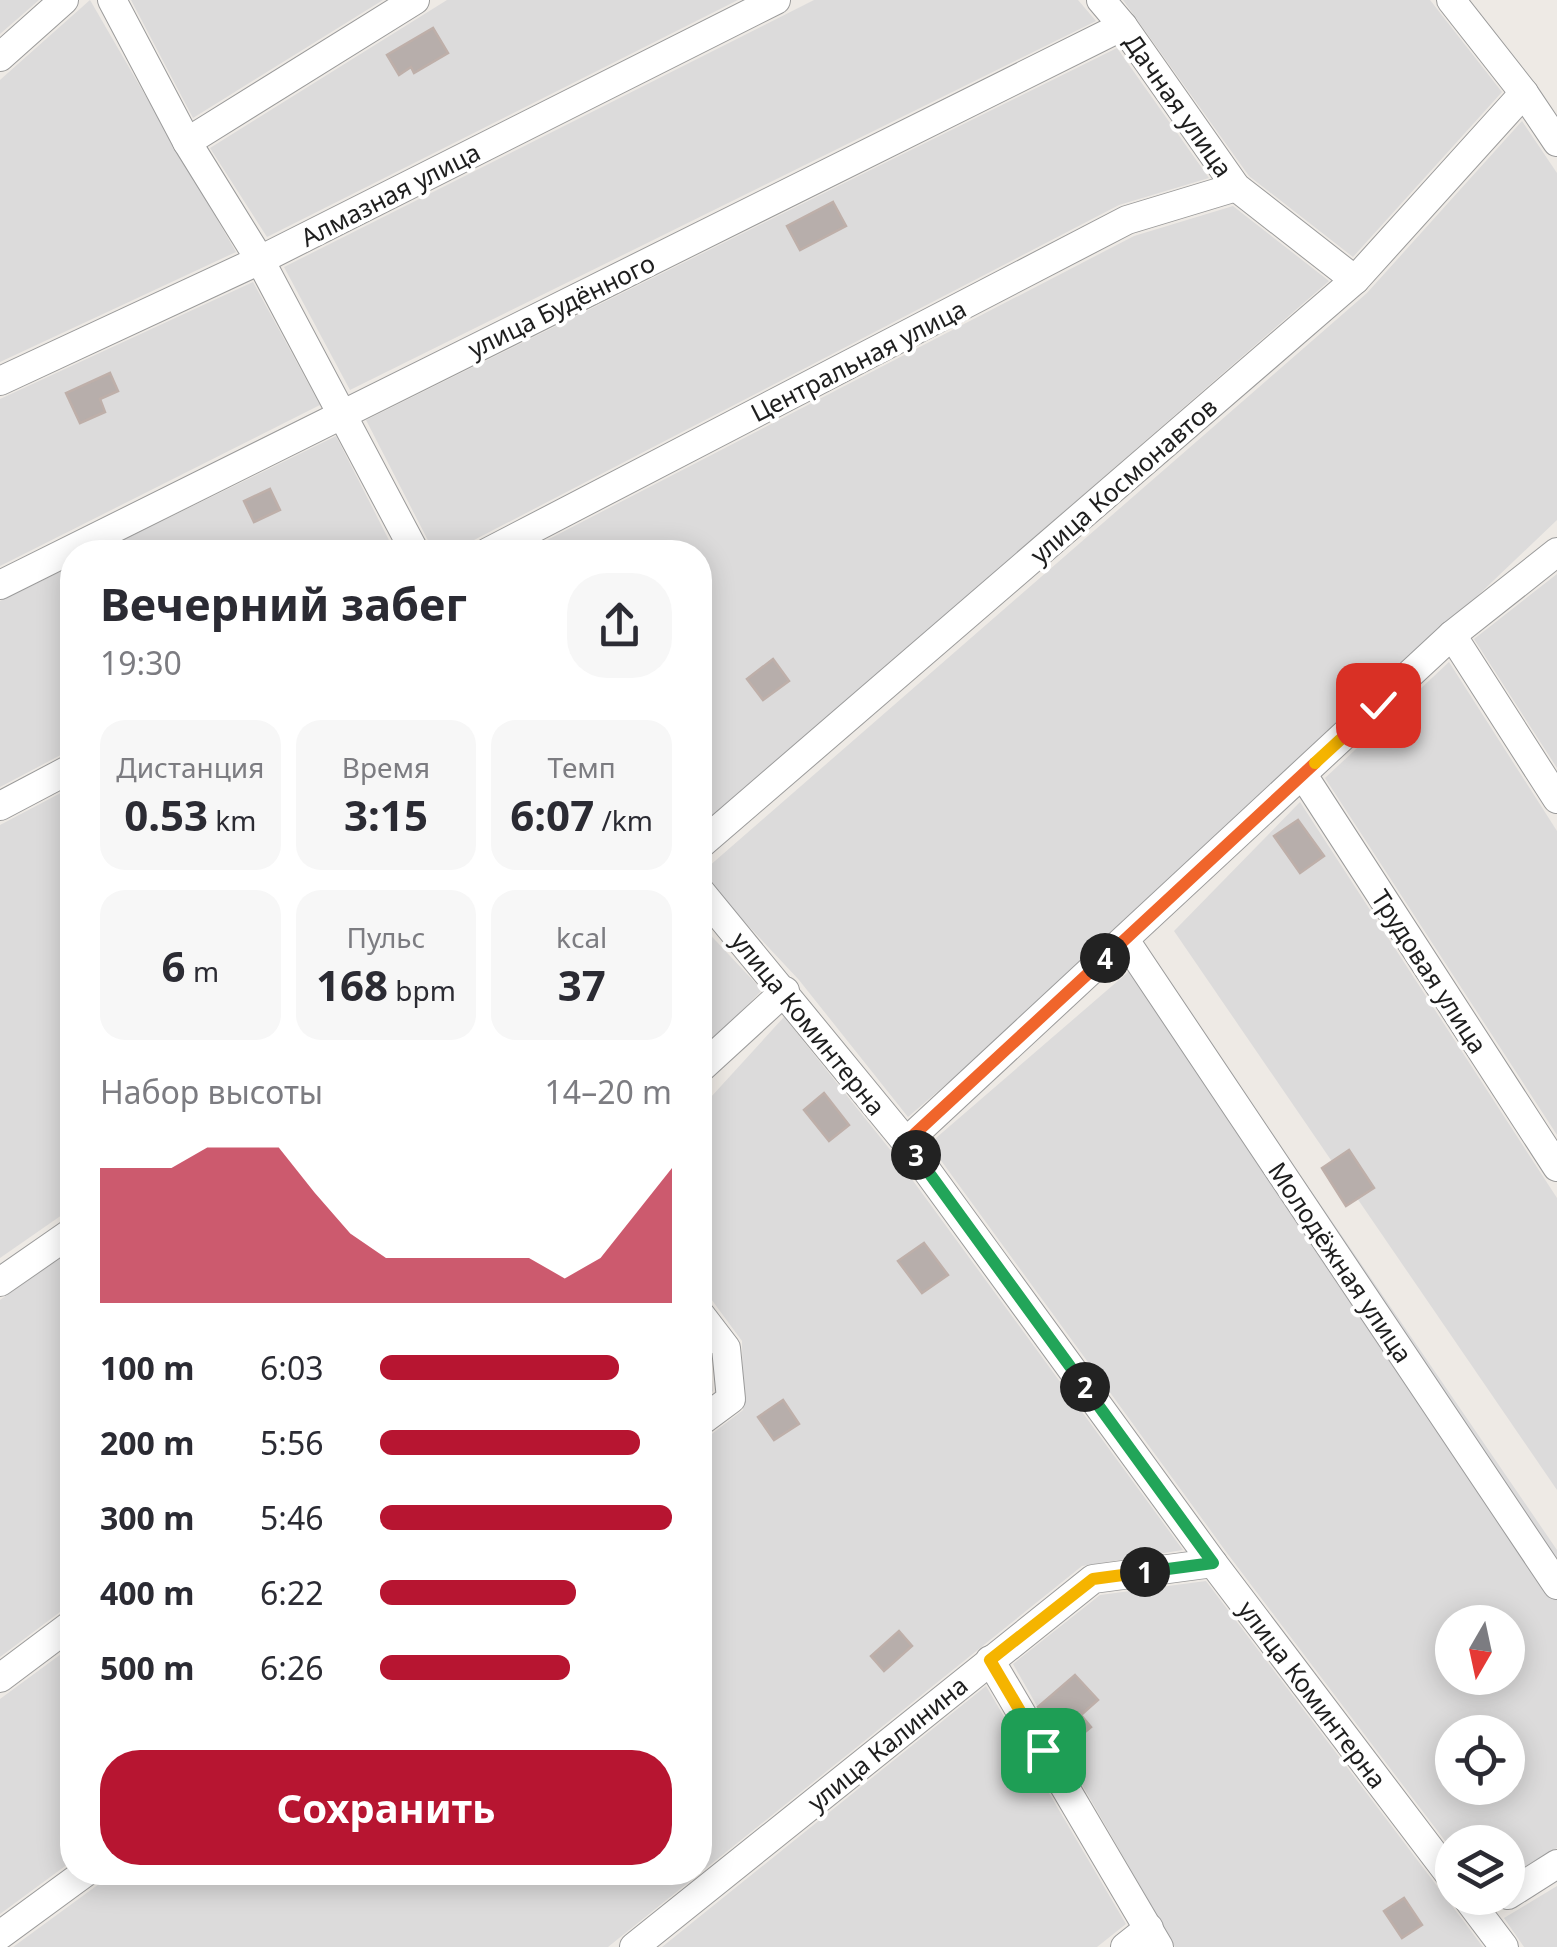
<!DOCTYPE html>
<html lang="ru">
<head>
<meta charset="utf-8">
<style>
  :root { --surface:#fff; --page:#f7f7f7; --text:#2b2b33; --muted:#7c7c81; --accent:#b71531 }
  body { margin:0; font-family:"Noto Sans",sans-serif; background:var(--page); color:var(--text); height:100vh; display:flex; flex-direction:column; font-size:38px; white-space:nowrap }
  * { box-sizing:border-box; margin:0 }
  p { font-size:32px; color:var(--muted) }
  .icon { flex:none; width:55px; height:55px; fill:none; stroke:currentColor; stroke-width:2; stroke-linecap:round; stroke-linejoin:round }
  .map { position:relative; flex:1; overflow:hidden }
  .details { position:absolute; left:60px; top:540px; width:652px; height:1345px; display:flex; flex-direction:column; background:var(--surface); border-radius:40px; box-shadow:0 5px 25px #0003 }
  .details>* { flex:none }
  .needle { width:65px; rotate:189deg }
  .tools { position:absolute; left:1435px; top:1605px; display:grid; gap:20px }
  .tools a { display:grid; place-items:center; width:90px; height:90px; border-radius:50%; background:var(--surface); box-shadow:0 5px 25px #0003; font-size:50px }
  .pin { position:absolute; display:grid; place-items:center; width:85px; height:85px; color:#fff; margin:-42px; border-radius:20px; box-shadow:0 5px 15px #0006 }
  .km { position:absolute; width:50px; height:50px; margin:-25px; border-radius:50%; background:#222; color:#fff; font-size:28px; line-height:50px; text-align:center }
  .round { display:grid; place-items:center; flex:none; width:105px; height:105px; border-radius:40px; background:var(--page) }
  .overview { display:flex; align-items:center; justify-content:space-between; height:170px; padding:0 40px }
  h1 { font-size:45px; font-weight:700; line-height:75px }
  .metrics { display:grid; grid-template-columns:repeat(3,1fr); gap:15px; height:170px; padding:10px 40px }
  .metrics div { display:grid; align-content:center; border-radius:25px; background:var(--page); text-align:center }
  .metrics b { font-size:42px; font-weight:700 }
  .metrics small { font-size:28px; font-weight:400 }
  .metrics p { font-size:28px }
  .chart { height:280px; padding:20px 40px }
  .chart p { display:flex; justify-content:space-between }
  .chart svg { width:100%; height:180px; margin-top:10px; fill:var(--accent); opacity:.7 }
  .primary-button { display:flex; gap:20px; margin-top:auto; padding:20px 40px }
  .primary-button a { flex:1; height:115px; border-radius:40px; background:var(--accent); color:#fff; font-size:40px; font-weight:700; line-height:115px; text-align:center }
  ul { padding:0 40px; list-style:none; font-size:32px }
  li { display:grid; grid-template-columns:160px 120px 1fr; align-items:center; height:75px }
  li i { height:25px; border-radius:12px; background:var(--accent) }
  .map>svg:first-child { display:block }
</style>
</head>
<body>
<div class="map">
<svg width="1557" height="1947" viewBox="0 0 1557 1947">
  <rect width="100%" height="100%" fill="#eeeae5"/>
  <g fill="#dcdbdb" fill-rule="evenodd">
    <path d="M0,0h39l-39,34z"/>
    <path d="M90,0l146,252 -236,110v-282z"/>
    <path d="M131,0h252l-190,118z"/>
    <path d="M447,0h291l-471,237 -57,-89z"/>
    <path d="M814,0h264l18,21 -746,369 -66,-123z"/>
    <path d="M1123,0h307l72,92 -149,165 -104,-81z"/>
    <path d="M1117,48l92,130 -90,27 -668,347h-17l-68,-132z"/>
    <path d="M1522,121l35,52v347l-416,397 -233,200 -109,-137 -99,-106 667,-581z"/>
    <path d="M1233,206l96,75 -629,547v-276h-176l610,-316z"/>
    <path d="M253,282l67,123 -320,161v-167z"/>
    <path d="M336,436l59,116h-296z"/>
    <path d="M72,566v183l-72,38v-186z"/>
    <path d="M1557,574v194l-83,-129z"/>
    <path d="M1449,662l108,169v304l-232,-357z"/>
    <path d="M72,787v421l-72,50v-433z"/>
    <path d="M1300,802l257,396v292l-383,-559z"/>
    <path d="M700,924l62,66 -62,64z"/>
    <path d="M1149,954l408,596v298l-49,29v-35h-56v8l-225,-297 -298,-409zM1452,1622h56v56h-56zM1452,1732h56v56h-56z"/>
    <path d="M784,1017l108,135 291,398 -101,16 -474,381h-595l101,-74 586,-1v-429l43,-33 -1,-69 -42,-57v-175z"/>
    <path d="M72,1250v353l-72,54v-357z"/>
    <path d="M700,1342l10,13 3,36 -13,10z"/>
    <path d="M1206,1581l259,342 18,24h-308l-162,-283 87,-69z"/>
    <path d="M72,1646v215l-72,53v-215z"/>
    <path d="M986,1686l140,238 -29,23h-435z"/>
    <path d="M1557,1886v61h-33l-20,-29z"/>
  </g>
  <g fill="#b7aeab" stroke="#beafa9" stroke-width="2.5">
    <path d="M433,28l15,25 -34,20 -3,-6 -12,8 -12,-20z"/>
    <path d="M833,202l13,24 -46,24 -13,-24z"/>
    <path d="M110,373l8,18 -18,8 5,13 -25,11 -14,-30z"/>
    <path d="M270,489l10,21 -26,12 -10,-21z"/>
    <path d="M773,659l16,22 -26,19 -16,-21z"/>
    <path d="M1298,820l26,36 -24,17 -26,-37z"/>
    <path d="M824,1093l25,32 -20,16 -25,-31z"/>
    <path d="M1349,1150l25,38 -28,18 -24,-38z"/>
    <path d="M924,1243l24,32 -26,18 -24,-32z"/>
    <path d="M783,1400l16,24 -25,16 -16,-23z"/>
    <path d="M899,1631l13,15 -28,25 -13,-15z"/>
    <path d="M1075,1675l23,25 -17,15 10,12 -23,19 -30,-39z"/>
    <path d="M1404,1898l18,27 -20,13 -18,-27z"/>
  </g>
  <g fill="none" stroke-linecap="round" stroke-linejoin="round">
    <g stroke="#9b9b9b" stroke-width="30">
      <g id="minor">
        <path d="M112,0l75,142 73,118 155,292"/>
        <path d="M1101,0l22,26 113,161 119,93"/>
        <path d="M1451,0l73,93 33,49"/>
        <path d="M0,57l64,-57"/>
        <path d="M187,142l228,-142"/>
        <path d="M0,381l260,-121 516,-260"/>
        <path d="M488,552l639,-332 109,-33"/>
        <path d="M0,585l1123,-559"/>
        <path d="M1452,635l105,164"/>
        <path d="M1303,775l254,392"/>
        <path d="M0,806l72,-38"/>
        <path d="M700,845l655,-565 169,-187"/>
        <path d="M700,891l206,251 307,421 239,315"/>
        <path d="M1125,940l432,645"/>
        <path d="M700,1069l85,-78"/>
        <path d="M906,1142l546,-507 105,-83"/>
        <path d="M0,1282l72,-50"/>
        <path d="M700,1314l26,34 5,51 -31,23"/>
        <path d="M990,1660l169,287"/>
        <path d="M0,1678l72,-54"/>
        <path d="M1508,1895l49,-31"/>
        <path d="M1467,1898l37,49"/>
        <path d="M0,1935l86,-63"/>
        <path d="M634,1947l459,-368 120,-16"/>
        <path d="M1125,1947l24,-19"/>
      </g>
    </g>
    <use href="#minor" stroke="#fff" stroke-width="28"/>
  </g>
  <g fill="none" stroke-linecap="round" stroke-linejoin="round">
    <g stroke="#fff" stroke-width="20">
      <path id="split-1" d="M1043,1750l-53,-90 103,-81 52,-7"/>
    </g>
    <g stroke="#fff" stroke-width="20">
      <path id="split-2" d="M1085,1387l128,176 -68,9"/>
    </g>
    <g stroke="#fff" stroke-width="20">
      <path id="split-3" d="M916,1155l169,232"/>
    </g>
    <g stroke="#fff" stroke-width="20">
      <path id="split-4" d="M916,1155l-10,-13 199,-184"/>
    </g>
    <g stroke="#fff" stroke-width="20">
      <path id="split-5" d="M1105,958l210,-195"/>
    </g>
    <g stroke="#fff" stroke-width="20">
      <path id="split-6" d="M1315,763l63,-58"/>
    </g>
    <use href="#split-1" stroke="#f5b400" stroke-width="12"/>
    <use href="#split-2" stroke="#22a559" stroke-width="12"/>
    <use href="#split-3" stroke="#22a559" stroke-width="12"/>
    <use href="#split-4" stroke="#f0652b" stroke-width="12"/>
    <use href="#split-5" stroke="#f0652b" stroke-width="12"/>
    <use href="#split-6" stroke="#f5b400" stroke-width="12"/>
  </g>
  <g text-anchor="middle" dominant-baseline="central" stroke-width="8" stroke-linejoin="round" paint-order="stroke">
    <g font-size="25" fill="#1e1e1e" stroke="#fff">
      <text transform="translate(1179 105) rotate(55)">Дачная улица</text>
      <text transform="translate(390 194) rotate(-27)">Алмазная улица</text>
      <text transform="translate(561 305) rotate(-26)">улица Будённого</text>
      <text transform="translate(858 360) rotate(-27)">Центральная улица</text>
      <text transform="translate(1123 480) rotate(-41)">улица Космонавтов</text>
      <text transform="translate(1430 971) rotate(57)">Трудовая улица</text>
      <text transform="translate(809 1023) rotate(51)">улица Коминтерна</text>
      <text transform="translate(1341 1262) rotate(56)">Молодёжная улица</text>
      <text transform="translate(1313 1694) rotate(53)">улица Коминтерна</text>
      <text transform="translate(887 1743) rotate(-39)">улица Калинина</text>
    </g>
  </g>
</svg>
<div class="tools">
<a><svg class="needle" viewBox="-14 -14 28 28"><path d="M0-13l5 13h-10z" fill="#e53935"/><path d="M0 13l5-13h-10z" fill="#7c7c81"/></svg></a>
<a><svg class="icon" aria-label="locate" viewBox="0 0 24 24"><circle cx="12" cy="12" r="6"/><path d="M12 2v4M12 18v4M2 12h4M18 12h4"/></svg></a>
<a><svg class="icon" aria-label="layers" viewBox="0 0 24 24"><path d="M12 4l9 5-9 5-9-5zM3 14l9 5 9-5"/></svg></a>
</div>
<div class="pin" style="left:1043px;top:1750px;background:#1e9e55"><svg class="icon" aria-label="arrive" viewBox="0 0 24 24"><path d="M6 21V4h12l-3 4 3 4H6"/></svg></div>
<div class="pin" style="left:1378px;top:705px;background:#d93025"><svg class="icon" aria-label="check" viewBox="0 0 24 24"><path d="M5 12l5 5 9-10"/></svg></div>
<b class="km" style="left:1145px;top:1572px">1</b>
<b class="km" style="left:1085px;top:1387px">2</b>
<b class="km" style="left:916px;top:1155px">3</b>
<b class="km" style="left:1105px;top:958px">4</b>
<section class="details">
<div class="overview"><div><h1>Вечерний забег</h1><p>19:30</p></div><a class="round"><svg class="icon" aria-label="share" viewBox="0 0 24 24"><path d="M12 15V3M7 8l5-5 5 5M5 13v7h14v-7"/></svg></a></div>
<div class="metrics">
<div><p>Дистанция</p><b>0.53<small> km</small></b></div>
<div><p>Время</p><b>3:15</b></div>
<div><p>Темп</p><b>6:07<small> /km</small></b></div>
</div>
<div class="metrics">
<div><b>6<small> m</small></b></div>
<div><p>Пульс</p><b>168<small> bpm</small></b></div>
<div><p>kcal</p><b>37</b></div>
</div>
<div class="chart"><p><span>Набор высоты</span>14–20 m</p>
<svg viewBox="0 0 160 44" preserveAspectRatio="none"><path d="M0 44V11L10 11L20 11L30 6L40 6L50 6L60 17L70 27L80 33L90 33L100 33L110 33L120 33L130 38L140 33L150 22L160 11V44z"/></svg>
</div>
<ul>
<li><b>100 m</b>6:03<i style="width:82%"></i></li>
<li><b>200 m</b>5:56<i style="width:89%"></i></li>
<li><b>300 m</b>5:46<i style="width:100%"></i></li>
<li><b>400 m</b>6:22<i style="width:67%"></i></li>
<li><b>500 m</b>6:26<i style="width:65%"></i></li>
</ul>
<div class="primary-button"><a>Сохранить</a></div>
</section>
</div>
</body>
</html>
